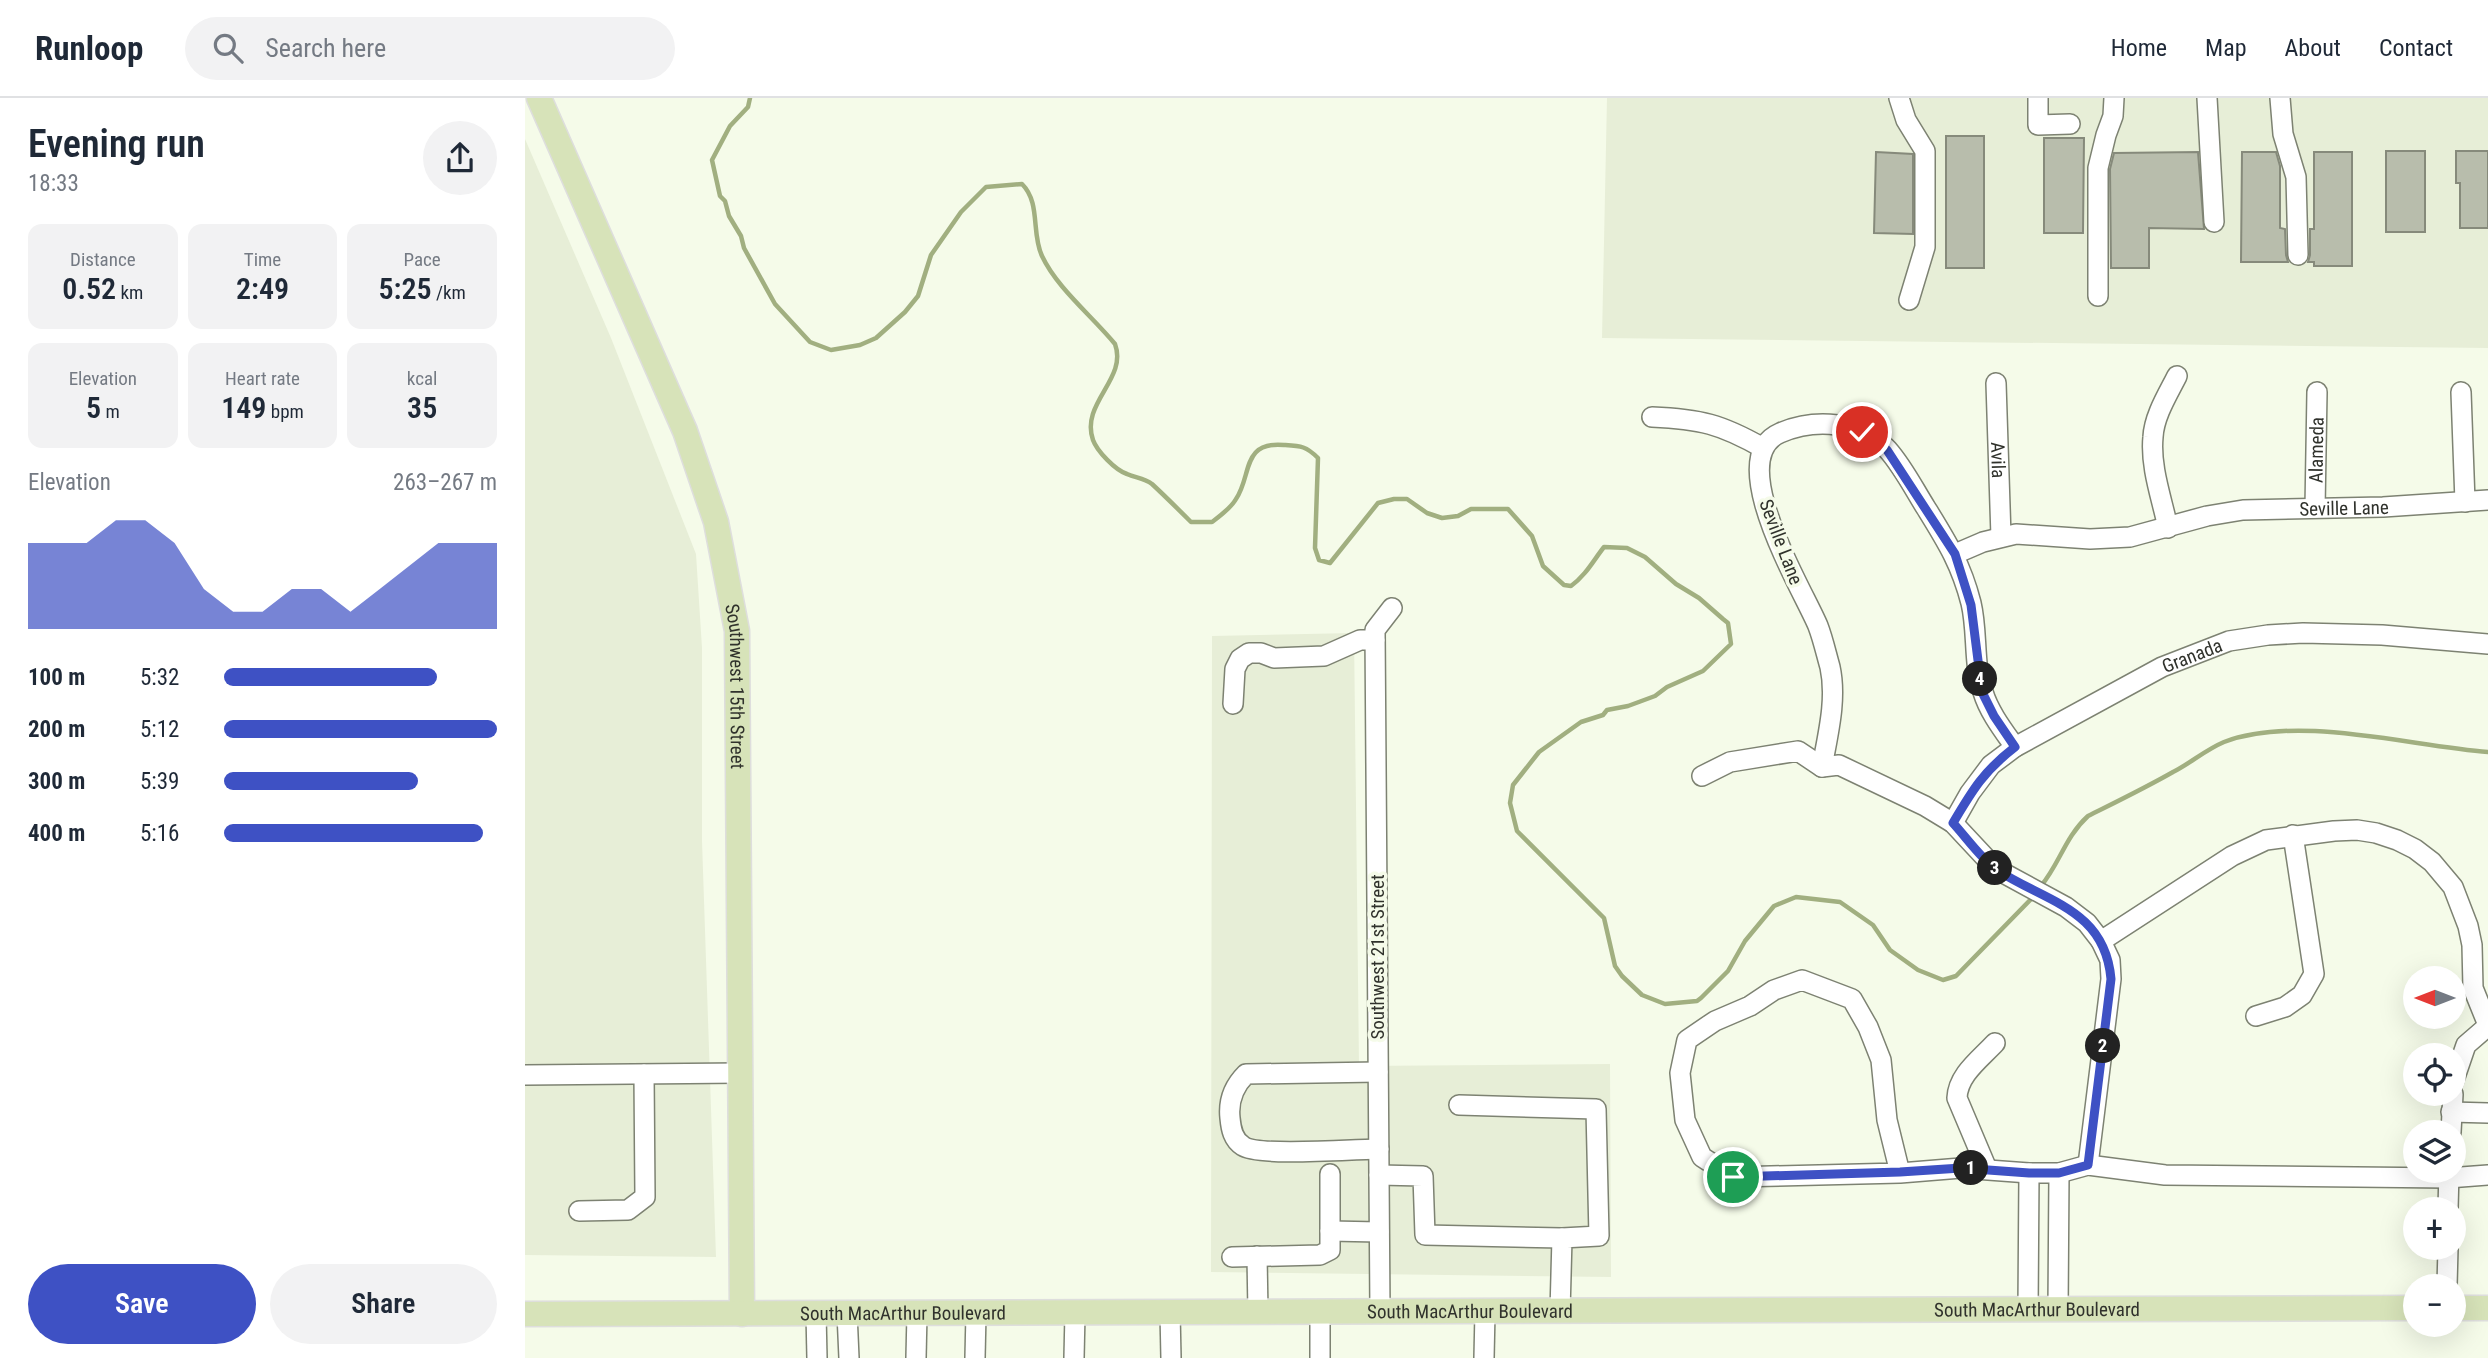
<!DOCTYPE html>
<html lang="en">
<head>
<meta charset="utf-8">
<style>
  :root { --surface:#fff; --page:#f2f2f3; --text:#1f2937; --muted:#747a83; --line:#e0e1e3; --accent:#3e51c4 }
  body { margin:0; font-family:"Roboto Condensed",sans-serif; background:var(--page); color:var(--text); height:100vh; display:flex; flex-direction:column; font-size:26px; white-space:nowrap }
  * { box-sizing:border-box; margin:0 }
  p { font-size:23px; color:var(--muted) }
  .icon { flex:none; width:38px; height:38px; fill:none; stroke:currentColor; stroke-width:2; stroke-linecap:round; stroke-linejoin:round }
  .map { position:relative; flex:1; overflow:hidden }
  .sheet { display:flex; flex-direction:column; background:var(--surface); width:525px }
  .sheet>* { flex:none }
  .needle { width:46px; rotate:270deg }
  .fabs { position:absolute; left:1878px; top:868px; display:grid; gap:14px }
  .fabs a { display:grid; place-items:center; width:63px; height:63px; border-radius:50%; background:var(--surface); box-shadow:0 7px 28px #0002; font-size:35px }
  .pin { position:absolute; display:grid; place-items:center; width:60px; height:60px; color:#fff; margin:-30px; border:4px solid #fff; border-radius:50%; box-shadow:0 2px 7px #0007 }
  .km { position:absolute; width:35px; height:35px; margin:-18px; border-radius:50%; background:#222; color:#fff; font-size:19px; line-height:35px; text-align:center }
  .round { display:grid; place-items:center; flex:none; width:74px; height:74px; border-radius:37px; background:var(--page) }
  .summary { display:flex; align-items:center; justify-content:space-between; height:119px; padding:0 28px }
  h1 { font-size:38px; font-weight:600; line-height:52px }
  .metrics { display:grid; grid-template-columns:repeat(3,1fr); gap:10px; height:119px; padding:7px 28px }
  .metrics div { display:grid; align-content:center; border-radius:14px; background:var(--page); text-align:center }
  .metrics b { font-size:30px; font-weight:600 }
  .metrics small { font-size:19px; font-weight:400 }
  .metrics p { font-size:19px }
  .chart { height:196px; padding:14px 28px }
  .chart p { display:flex; justify-content:space-between }
  .chart svg { width:100%; height:126px; margin-top:7px; fill:var(--accent); opacity:.7 }
  .action { display:flex; gap:14px; margin-top:auto; padding:14px 28px }
  .action a { flex:1; height:80px; border-radius:42px; background:var(--accent); color:#fff; font-size:28px; font-weight:600; line-height:80px; text-align:center }
  .action a+a { background:var(--page); color:var(--text) }
  ul { padding:0 28px; list-style:none; font-size:23px }
  li { display:grid; grid-template-columns:112px 84px 1fr; align-items:center; height:52px }
  li i { height:18px; border-radius:9px; background:var(--accent) }
  header { display:flex; align-items:center; gap:42px; box-sizing:border-box; height:98px; padding:0 35px; background:var(--surface); border-bottom:2px solid var(--line) }
  header strong { font-size:33px }
  nav { display:flex; gap:38px; margin-inline-start:auto; font-size:24px }
  .search { width:490px; height:63px; background:var(--page); display:flex; align-items:center; gap:18px; box-sizing:border-box; padding:0 24px; border-radius:38px; color:var(--muted); font-size:26px }
  main { display:flex; flex:1; min-height:0 }
  .map>svg:first-child { display:block }
</style>
</head>
<body>
<header>
<strong>Runloop</strong>
<div class="search"><svg class="icon" aria-label="search" viewBox="0 0 24 24"><circle cx="10" cy="10" r="6"/><path d="M15 15l6 6"/></svg>Search here</div>
<nav><a>Home</a><a>Map</a><a>About</a><a>Contact</a></nav>
</header>
<main>
<section class="sheet">
<div class="summary"><div><h1>Evening run</h1><p>18:33</p></div><a class="round"><svg class="icon" aria-label="share" viewBox="0 0 24 24"><path d="M12 15V3M7 8l5-5 5 5M5 13v7h14v-7"/></svg></a></div>
<div class="metrics">
<div><p>Distance</p><b>0.52<small> km</small></b></div>
<div><p>Time</p><b>2:49</b></div>
<div><p>Pace</p><b>5:25<small> /km</small></b></div>
</div>
<div class="metrics">
<div><p>Elevation</p><b>5<small> m</small></b></div>
<div><p>Heart rate</p><b>149<small> bpm</small></b></div>
<div><p>kcal</p><b>35</b></div>
</div>
<div class="chart"><p><span>Elevation</span>263–267 m</p>
<svg viewBox="0 0 160 44" preserveAspectRatio="none"><path d="M0 44V14L10 14L20 14L30 6L40 6L50 14L60 30L70 38L80 38L90 30L100 30L110 38L120 30L130 22L140 14L150 14L160 14V44z"/></svg>
</div>
<ul>
<li><b>100 m</b>5:32<i style="width:78%"></i></li>
<li><b>200 m</b>5:12<i style="width:100%"></i></li>
<li><b>300 m</b>5:39<i style="width:71%"></i></li>
<li><b>400 m</b>5:16<i style="width:95%"></i></li>
</ul>
<div class="action"><a>Save</a><a>Share</a></div>
</section>
<div class="map">
<svg width="1963" height="1260" viewBox="0 0 1963 1260">
  <rect width="100%" height="100%" fill="#f5fbe9"/>
  <g fill="#e7eed7">
    <path d="M1082,0h881v250l-886,-10z"/>
    <path d="M0,41l86,199 85,216 6,94v193l14,416 -191,-2z"/>
    <path d="M829,535l5,433 251,-2 1,213 -400,-5 1,-636z"/>
  </g>
  <g fill="none" stroke-linecap="round" stroke-linejoin="round">
    <g stroke="#a1af80" stroke-width="4.5">
      <path d="M225,0l-2,9 -18,19 -18,34 8,36 5,5 4,15 12,20 3,12 31,56 35,38 21,8 29,-5 16,-7 29,-26 13,-16 13,-41 30,-43 25,-25 36,-3c19,19 9,49 20,72 15,32 50,60 73,88 13,35 -35,59 -22,96 4,11 22,30 34,34 9,4 17,4 25,10 13,12 26,25 39,38h21c8,-6 19,-14 24,-23 16,-23 5,-58 48,-54 17,1 22,1 34,13l-3,90 4,12 11,3 48,-60 16,-4h13l20,14 15,5 16,-2 13,-7h37l24,27 11,30 21,19 7,1c15,-11 22,-25 33,-39l23,1 18,9 31,27 23,14 24,21 5,4 3,21 -28,27 -36,16 -12,9 -27,10 -21,4 -4,5 -22,7 -42,30 -26,33 -3,18 7,28 87,87 11,48 7,10 20,19 23,9 32,-3 4,-3 27,-27 17,-30 24,-29 5,-6 22,-9 44,5 33,23 17,25 28,20 25,10 13,-4 78,-80"/>
      <path d="M1516,788c19,-23 24,-49 47,-70 28,-14 57,-28 85,-44 18,-9 32,-22 51,-30 74,-28 185,4 264,10"/>
    </g>
  </g>
  <g fill="#b8bdac" stroke="#868a7b" stroke-width="2">
    <rect x="1421" y="38" width="38" height="132"/>
    <path d="M1519,40h40l-1,95h-39z"/>
    <rect x="1861" y="53" width="39" height="81"/>
    <path d="M1931,53h32v77h-28v-45h-4z"/>
    <path d="M1351,54l37,2v80l-39,-1z"/>
    <path d="M1673,54l6,77 -55,-1v40h-38l-1,-99 4,-16z"/>
    <path d="M1717,54h34l4,14v62l5,1 1,26 2,7h-47z"/>
    <path d="M1789,54h38v114h-38v-4h-6l2,-7v-26h4z"/>
  </g>
  <g fill="none" stroke-linecap="round" stroke-linejoin="round">
    <g stroke="#7d8272" stroke-width="22">
      <g id="minor">
        <path d="M1374,0l7,22 19,31v96l-16,53"/>
        <path d="M1513,0v27l32,-1"/>
        <path d="M1682,0l7,124"/>
        <path d="M1755,0l3,36 13,43 2,78"/>
        <path d="M1573,198v-128l8,-33 7,-19 1,-18"/>
        <path id="s1" d="M1471,285l5,154"/>
        <path d="M1936,294l4,110"/>
        <path d="M1127,319c48,2 69,7 111,31"/>
        <path id="s2" d="M1790,410l2,-116"/>
        <path d="M1643,430c-6,-29 -18,-61 -15,-91 1,-21 15,-43 24,-61"/>
        <path id="s3" d="M1430,456l28,-12 33,-8 74,5 40,-2 77,-21 36,-6 140,-3 105,-7"/>
        <path d="M708,606l2,-35 5,-10 9,-6h12l13,5 50,-2 36,-16h15"/>
        <path d="M1297,669c6,-33 15,-68 8,-100 -4,-14 -7,-28 -12,-41 -15,-36 -96,-168 -38,-193 35,-15 81,-12 108,17 15,17 26,39 38,58 21,34 35,56 45,95 7,29 2,61 12,89 6,20 20,38 32,55"/>
        <path d="M1177,678l28,-14 68,-11 24,16 17,-2 86,41 28,17 43,46 70,38 21,16 14,18"/>
        <path id="s4" d="M1428,725l17,-30 21,-28 24,-18 147,-80 67,-26 39,-6 35,-2 79,2 106,9"/>
        <path d="M1731,918l29,-9 17,-12 12,-21 -21,-139"/>
        <path d="M853,974l-132,2c-12,12 -18,26 -16,44 1,11 3,22 13,28 16,11 111,3 136,3"/>
        <path d="M0,977l216,-2"/>
        <path d="M1928,985l13,-38 22,-19"/>
        <path d="M934,1007l137,4 3,127 -37,2 -2,74"/>
        <path d="M1926,1014l37,1"/>
        <path d="M1926,1034l2,-38"/>
        <path d="M1563,1067l23,-186 -1,-19 -9,-19 131,-85 34,-16 68,-9 23,-1 19,3 21,7 18,9 17,13 21,25 15,39 4,19 1,43 15,37"/>
        <path d="M1462,1071l-30,-71c1,-23 22,-38 38,-55"/>
        <path d="M1375,1075l-13,-53 -6,-60 -13,-33 -16,-28 -50,-19 -28,10 -24,16 -35,15 -28,19 -7,33 5,47 17,37 31,20 167,-4 61,-5 68,5h30l29,-8 77,10 283,3 40,-3"/>
        <path d="M854,1077l44,1 2,59 137,3"/>
        <path d="M1923,1111l1,-38"/>
        <path d="M54,1113l49,-1 17,-13 -1,-123"/>
        <path d="M805,1133l49,1"/>
        <path d="M732,1158l1,56"/>
        <path d="M707,1159l88,-2 10,-5v-76"/>
        <path d="M1922,1188l1,-38"/>
        <path d="M1503,1212l1,-137"/>
        <path d="M1533,1212l1,-137"/>
        <path d="M645,1214l1,46"/>
        <path d="M855,1214l-5,-682 17,-22"/>
        <path d="M291,1215l1,45"/>
        <path d="M322,1215l2,45"/>
        <path d="M391,1260l1,-45"/>
        <path d="M450,1260l1,-45"/>
        <path d="M549,1260l1,-45"/>
        <path d="M795,1260v-46"/>
        <path d="M959,1260l1,-46"/>
      </g>
    </g>
    <g stroke="#dededd" stroke-width="27">
      <g id="major">
        <path id="s5" d="M14,0l146,333 31,91 21,109 5,683"/>
        <path d="M1928,1210h35"/>
        <path id="s6" d="M0,1216l1890,-6"/>
      </g>
    </g>
    <use href="#minor" stroke="#fff" stroke-width="19"/>
    <use href="#major" stroke="#d7e3b9" stroke-width="24"/>
  </g>
  <g fill="none" stroke-linecap="round" stroke-linejoin="round">
    <g stroke="#fff" stroke-width="14">
      <path id="route" d="M1208,1079l167,-5 61,-4 68,5h30l29,-8 23,-186c-6,-70 -65,-77 -114,-109 -15,-10 -31,-33 -44,-47 20,-34 31,-52 62,-76l-21,-31 -12,-24 -11,-87 -16,-51 -68,-104 -13,-12 -12,-6"/>
    </g>
    <use href="#route" stroke="#3e51c4" stroke-width="9"/>
  </g>
  <g text-anchor="middle" dominant-baseline="central" stroke-width="7" stroke-linejoin="round" paint-order="stroke">
    <g font-size="19" fill="#30322c" stroke="#f5fbe9">
      <text stroke="none"><textPath href="#s2" startOffset="58">Alameda</textPath></text>
      <text stroke="none"><textPath href="#s1" startOffset="77">Avila</textPath></text>
      <text stroke="none"><textPath href="#s3" startOffset="396">Seville Lane</textPath></text>
      <text transform="translate(1256 444) rotate(69)">Seville Lane</text>
      <text stroke="none"><textPath href="#s4" startOffset="299">Granada</textPath></text>
      <text stroke="none"><textPath href="#s5" startOffset="626">Southwest 15th Street</textPath></text>
      <text transform="translate(852 859) rotate(-90)">Southwest 21st Street</text>
      <text stroke="none"><textPath href="#s6" startOffset="1512">South MacArthur Boulevard</textPath></text>
      <text stroke="none"><textPath href="#s6" startOffset="945">South MacArthur Boulevard</textPath></text>
      <text stroke="none"><textPath href="#s6" startOffset="378">South MacArthur Boulevard</textPath></text>
    </g>
  </g>
</svg>
<div class="fabs">
<a><svg class="needle" viewBox="-14 -14 28 28"><path d="M0-13l5 13h-10z" fill="#e53935"/><path d="M0 13l5-13h-10z" fill="#747a83"/></svg></a>
<a><svg class="icon" aria-label="locate" viewBox="0 0 24 24"><circle cx="12" cy="12" r="6"/><path d="M12 2v4M12 18v4M2 12h4M18 12h4"/></svg></a>
<a><svg class="icon" aria-label="layers" viewBox="0 0 24 24"><path d="M12 4l9 5-9 5-9-5zM3 14l9 5 9-5"/></svg></a>
<a>+</a>
<a>−</a>
</div>
<div class="pin" style="left:1208px;top:1079px;background:#1e9e55"><svg class="icon" aria-label="arrive" viewBox="0 0 24 24"><path d="M6 21V4h12l-3 4 3 4H6"/></svg></div>
<div class="pin" style="left:1337px;top:334px;background:#d93025"><svg class="icon" aria-label="check" viewBox="0 0 24 24"><path d="M5 12l5 5 9-10"/></svg></div>
<b class="km" style="left:1446px;top:1070px">1</b>
<b class="km" style="left:1578px;top:948px">2</b>
<b class="km" style="left:1470px;top:770px">3</b>
<b class="km" style="left:1455px;top:581px">4</b>
</div>
</main>
</body>
</html>
